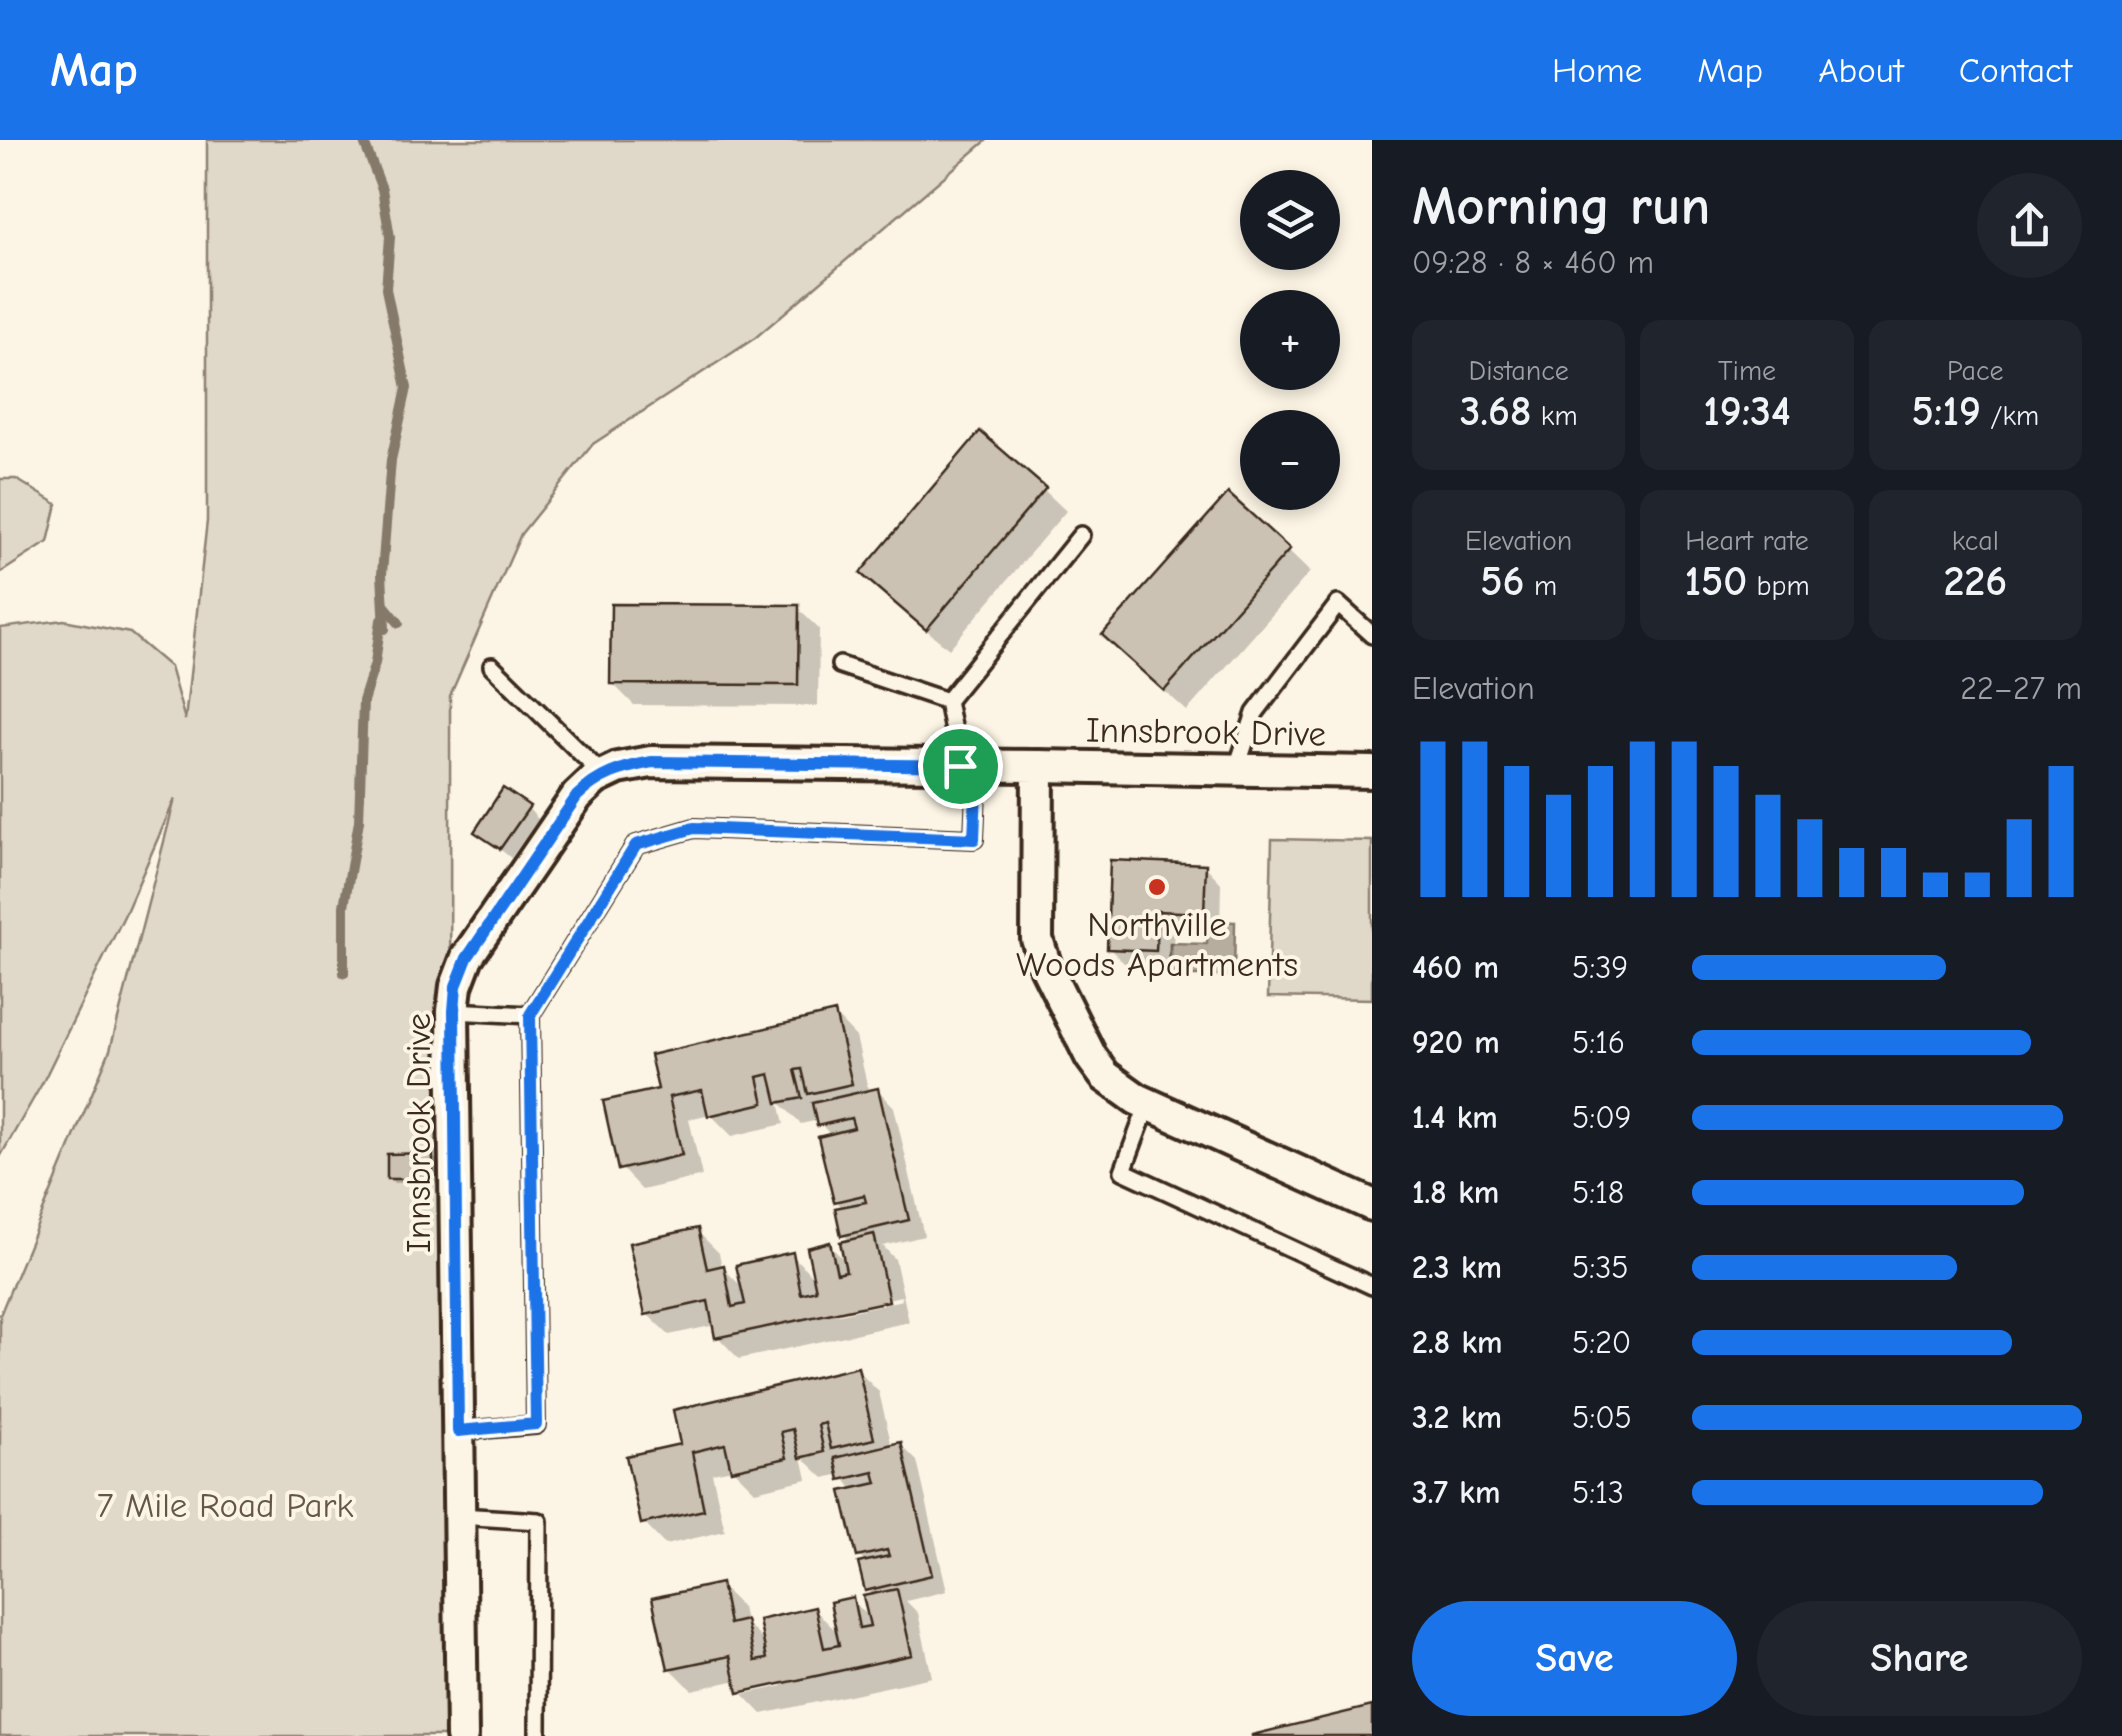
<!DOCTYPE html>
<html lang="en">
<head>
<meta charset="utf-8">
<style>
  :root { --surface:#171b24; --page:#20242c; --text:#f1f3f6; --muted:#9ea1a6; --accent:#1a73e8 }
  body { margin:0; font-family:"Comic Neue",sans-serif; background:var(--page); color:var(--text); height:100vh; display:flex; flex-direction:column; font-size:38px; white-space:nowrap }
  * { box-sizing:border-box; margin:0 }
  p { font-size:32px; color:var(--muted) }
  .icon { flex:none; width:55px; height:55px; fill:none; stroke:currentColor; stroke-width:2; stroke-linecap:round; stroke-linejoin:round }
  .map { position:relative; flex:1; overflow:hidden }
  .details { display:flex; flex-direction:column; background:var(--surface); width:750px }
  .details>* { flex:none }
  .controls { position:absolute; left:1240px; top:30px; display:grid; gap:20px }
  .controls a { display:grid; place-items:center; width:100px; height:100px; border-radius:50%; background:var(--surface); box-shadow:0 5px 15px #0003; font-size:50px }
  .pin { position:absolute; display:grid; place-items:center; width:85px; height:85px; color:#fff; margin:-42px; border:5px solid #fff; border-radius:50%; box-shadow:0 2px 10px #0007 }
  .round { display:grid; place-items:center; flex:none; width:105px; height:105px; border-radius:52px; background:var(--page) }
  .headline { display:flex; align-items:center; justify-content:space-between; height:170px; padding:0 40px }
  h1 { font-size:55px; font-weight:700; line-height:75px }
  .stats { display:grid; grid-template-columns:repeat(3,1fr); gap:15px; height:170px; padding:10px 40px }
  .stats div { display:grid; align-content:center; border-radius:20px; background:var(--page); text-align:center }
  .stats b { font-size:42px; font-weight:700 }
  .stats small { font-size:28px; font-weight:400 }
  .stats p { font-size:28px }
  .chart { height:280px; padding:20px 40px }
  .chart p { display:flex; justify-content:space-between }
  .chart svg { width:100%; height:180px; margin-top:10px; stroke:var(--accent); stroke-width:6 }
  .button { display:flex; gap:20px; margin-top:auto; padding:20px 40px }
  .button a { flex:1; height:115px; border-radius:60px; background:var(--accent); color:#fff; font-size:40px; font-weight:700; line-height:115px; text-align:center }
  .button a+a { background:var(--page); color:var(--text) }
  ul { padding:0 40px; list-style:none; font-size:32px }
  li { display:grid; grid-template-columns:160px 120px 1fr; align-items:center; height:75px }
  li i { height:25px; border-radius:12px; background:var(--accent) }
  header { display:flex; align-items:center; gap:60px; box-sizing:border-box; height:140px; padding:0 50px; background:var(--accent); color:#fff }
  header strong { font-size:48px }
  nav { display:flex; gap:55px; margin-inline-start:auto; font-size:35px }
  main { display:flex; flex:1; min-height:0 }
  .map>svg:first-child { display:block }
</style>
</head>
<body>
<header>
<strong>Map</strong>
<nav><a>Home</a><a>Map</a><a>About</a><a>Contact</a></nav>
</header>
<main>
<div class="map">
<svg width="1372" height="1596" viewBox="0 0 1372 1596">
  <rect width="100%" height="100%" fill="#fcf5e5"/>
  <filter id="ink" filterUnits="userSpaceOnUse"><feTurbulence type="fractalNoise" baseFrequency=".01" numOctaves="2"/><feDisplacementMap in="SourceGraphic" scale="20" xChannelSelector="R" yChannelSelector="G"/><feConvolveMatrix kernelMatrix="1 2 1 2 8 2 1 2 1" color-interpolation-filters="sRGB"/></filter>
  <g filter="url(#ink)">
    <g fill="#e0d8c8" stroke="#8e8173" stroke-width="2.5">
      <path d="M207,0h780l-232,198 -162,106 -72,90 -71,162 1,1040h-451v-421l110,-265 65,-251 -49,113 -83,170 -43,75v-529l64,-8 66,13 40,34 15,53 22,-199z"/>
      <path d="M0,339h16l41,25 -9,38 -48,31z"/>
      <path d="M1272,699l100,2v158l-104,-2z"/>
    </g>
    <path fill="#b7ad9e" stroke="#85796b" stroke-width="2.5" d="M1208,781l27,1 -1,54h-65l1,-33 37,1z"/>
    <g fill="#0003" fill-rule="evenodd">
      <path d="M1044,350l22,21 -117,138 -64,-54z"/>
      <path d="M1288,411l22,21 -123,139 -60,-54z"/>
      <path d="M797,468l22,21 -1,77 -184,-1 -22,-22z"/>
      <path d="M528,668l10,11 -27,39 -34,-27z"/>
      <path d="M1205,726l16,17 -1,45 -46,-2 -2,41 -46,-2 -17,-17z"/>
      <path d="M835,875l21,22 13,56 9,-3 16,17 30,129 -41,10 12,13 14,63 -170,37 -21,-22 -3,-12 -46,10 -22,-21 50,-83 22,22 3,14 22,22 48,-34 24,25 13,-35 18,18 4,-21 -7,-7v-26l-8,-8 -5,-65 -13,-16 -17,4 -22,-22 5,22 -52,12 -22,-22 -21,5 13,57 -60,14 -21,-22 40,-77zM901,1156l1,4 -66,15v-5z"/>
      <path d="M432,1016l5,4v23h-43l-4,-5z"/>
      <path d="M857,1230l22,22 13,55 9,-2 16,16 30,130 -41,10 12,12 14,64 -170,37 -21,-22 -3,-12 -46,10 -22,-22 50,-82 22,21 3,15 22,22 48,-34 24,24 13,-34 18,18 4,-21 -7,-7v-26l-8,-8 -5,-65 -13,-17 -17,4 -22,-21 5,22 -52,12 -22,-22 -21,4 13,58 -60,14 -21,-22 39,-78zM779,1542l4,4 -39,8 -1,-5z"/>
    </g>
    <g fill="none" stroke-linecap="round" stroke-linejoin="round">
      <g stroke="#85796b" stroke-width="10">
        <path d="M363,0l19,49 8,48 -4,52 21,99 -16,72 -9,114 3,55"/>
        <path d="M384,465l15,18"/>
        <path d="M344,833v-67l15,-85 4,-120 12,-38 6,-43"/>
      </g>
    </g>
    <g fill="#ccc2b3" stroke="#3b2a1e" stroke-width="2.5">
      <path d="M980,291l66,57 -120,142 -66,-57z"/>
      <path d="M1228,353l62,56 -126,142 -62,-56z"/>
      <path d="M611,464l188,1 -1,80 -188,-1z"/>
      <path d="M503,648l27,18 -30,43 -26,-17z"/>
      <path d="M1110,720l96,4 -2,49 -46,-2 -2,40 -49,-2z"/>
      <path d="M835,872l17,72 -44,10 -6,-25 -7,1 7,28 -25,5 -7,-29 -12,3 6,26 -56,13 -6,-26 -33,7 13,58 -64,15 -15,-69 55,-12 -8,-34z"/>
      <path d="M878,948l31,132 -68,16 -6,-28 31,-6 -2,-7 -30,7 -16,-65 36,-9 -3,-10 -34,8 -5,-23z"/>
      <path d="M433,1013v26h-46v-25z"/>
      <path d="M698,1088l9,41 17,-4 8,42 13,-3 -9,-39 57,-13 8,42 15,-4 -9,-42 23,-6 7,31 9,-2 -6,-29 34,-8 15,67 -174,37 -7,-37 -63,14 -16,-72z"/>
      <path d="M858,1227l16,72 -43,10 -6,-26 -7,2 6,27 -24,6 -7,-29 -12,3 6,26 -56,12 -6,-26 -33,8 12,58 -63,14 -15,-68 54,-12 -7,-34z"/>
      <path d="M901,1302l31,133 -67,16 -7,-28 31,-7 -2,-6 -30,7 -16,-66 36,-8 -3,-11 -34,8 -5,-22z"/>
      <path d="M721,1443l8,41 17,-4 9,41 12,-2 -8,-39 56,-13 9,41 15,-3 -9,-43 23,-5 6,31 11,-2 -7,-30 34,-7 15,66 -174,38 -8,-37 -62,13 -16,-71z"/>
      <path d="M1372,1566v30h-120v-1z"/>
    </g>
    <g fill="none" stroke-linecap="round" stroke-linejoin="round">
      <g stroke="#3b2a1e" stroke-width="22">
        <g id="service">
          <path d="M840,525l107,36 13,64"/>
          <path d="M492,526l111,109"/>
          <path d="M947,561l134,-166"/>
          <path d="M1236,630l19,-57 83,-109 34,31"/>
          <path d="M453,871l77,4 6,410 -78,6"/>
          <path d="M530,875l106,-170 58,-17 280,11 3,-73"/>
          <path d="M1148,964l-25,67 249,115"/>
          <path d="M459,1376l80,5 -1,215"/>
        </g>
      </g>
      <g stroke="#3b2a1e" stroke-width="38">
        <g id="minor">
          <path d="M1038,626l334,6"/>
          <path d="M462,1596l-9,-725 3,-25 11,-29 110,-161 18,-17 23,-11 33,-6 387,4 -1,173 9,28 45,90 14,19 32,23 235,106"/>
        </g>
      </g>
      <use href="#service" stroke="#fcf5e5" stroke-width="15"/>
      <use href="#minor" stroke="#fcf5e5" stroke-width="30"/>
    </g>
  </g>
  <g fill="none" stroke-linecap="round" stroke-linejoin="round" filter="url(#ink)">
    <g stroke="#fff" stroke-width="20">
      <path id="route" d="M652,622l325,4 -3,73 -280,-11 -58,17 -106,170 6,409 -78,7 -4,-420 2,-25 11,-28 110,-162c23,-22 44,-28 75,-34z"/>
    </g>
    <use href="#route" stroke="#1a73e8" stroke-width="12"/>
  </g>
  <circle fill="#c8321e" stroke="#fcf5e5" stroke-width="4" cx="1157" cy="747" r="10"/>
  <g text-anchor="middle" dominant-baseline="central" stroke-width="8" stroke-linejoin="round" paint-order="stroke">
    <g font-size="35" fill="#3b2a1e" stroke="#fcf5e5">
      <text transform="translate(1206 592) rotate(1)">Innsbrook Drive</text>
      <text transform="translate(418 993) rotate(-90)">Innsbrook Drive</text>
    </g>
    <g font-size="35" fill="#3b2a1e" stroke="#fcf5e5">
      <text x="1157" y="784">Northville<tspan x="1157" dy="40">Woods Apartments</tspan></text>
    </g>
    <g font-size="35" fill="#645648" stroke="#fcf5e5">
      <text x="225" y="1365">7 Mile Road Park</text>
    </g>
  </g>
</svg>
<div class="controls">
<a><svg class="icon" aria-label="layers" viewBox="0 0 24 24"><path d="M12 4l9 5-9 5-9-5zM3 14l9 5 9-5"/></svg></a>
<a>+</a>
<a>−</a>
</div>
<div class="pin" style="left:960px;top:626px;background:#1e9e55"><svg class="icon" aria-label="arrive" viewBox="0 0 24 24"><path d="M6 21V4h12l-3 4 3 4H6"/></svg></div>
</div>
<section class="details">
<div class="headline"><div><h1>Morning run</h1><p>09:28 · 8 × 460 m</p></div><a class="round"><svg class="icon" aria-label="share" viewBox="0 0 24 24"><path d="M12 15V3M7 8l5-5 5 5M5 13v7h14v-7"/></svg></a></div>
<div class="stats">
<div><p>Distance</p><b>3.68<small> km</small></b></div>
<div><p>Time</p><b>19:34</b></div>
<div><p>Pace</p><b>5:19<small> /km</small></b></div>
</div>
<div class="stats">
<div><p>Elevation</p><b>56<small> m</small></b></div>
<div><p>Heart rate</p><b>150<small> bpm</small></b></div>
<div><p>kcal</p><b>226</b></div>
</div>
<div class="chart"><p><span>Elevation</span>22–27 m</p>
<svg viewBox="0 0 160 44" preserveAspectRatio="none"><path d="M5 44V6M15 44V6M25 44V12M35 44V19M45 44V12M55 44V6M65 44V6M75 44V12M85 44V19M95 44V25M105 44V32M115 44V32M125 44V38M135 44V38M145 44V25M155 44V12"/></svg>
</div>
<ul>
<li><b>460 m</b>5:39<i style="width:65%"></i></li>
<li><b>920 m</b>5:16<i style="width:87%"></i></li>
<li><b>1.4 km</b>5:09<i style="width:95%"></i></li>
<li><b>1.8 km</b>5:18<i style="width:85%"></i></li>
<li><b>2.3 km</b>5:35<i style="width:68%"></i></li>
<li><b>2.8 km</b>5:20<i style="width:82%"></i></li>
<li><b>3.2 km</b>5:05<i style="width:100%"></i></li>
<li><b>3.7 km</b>5:13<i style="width:90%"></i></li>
</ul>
<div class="button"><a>Save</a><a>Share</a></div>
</section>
</main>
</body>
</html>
